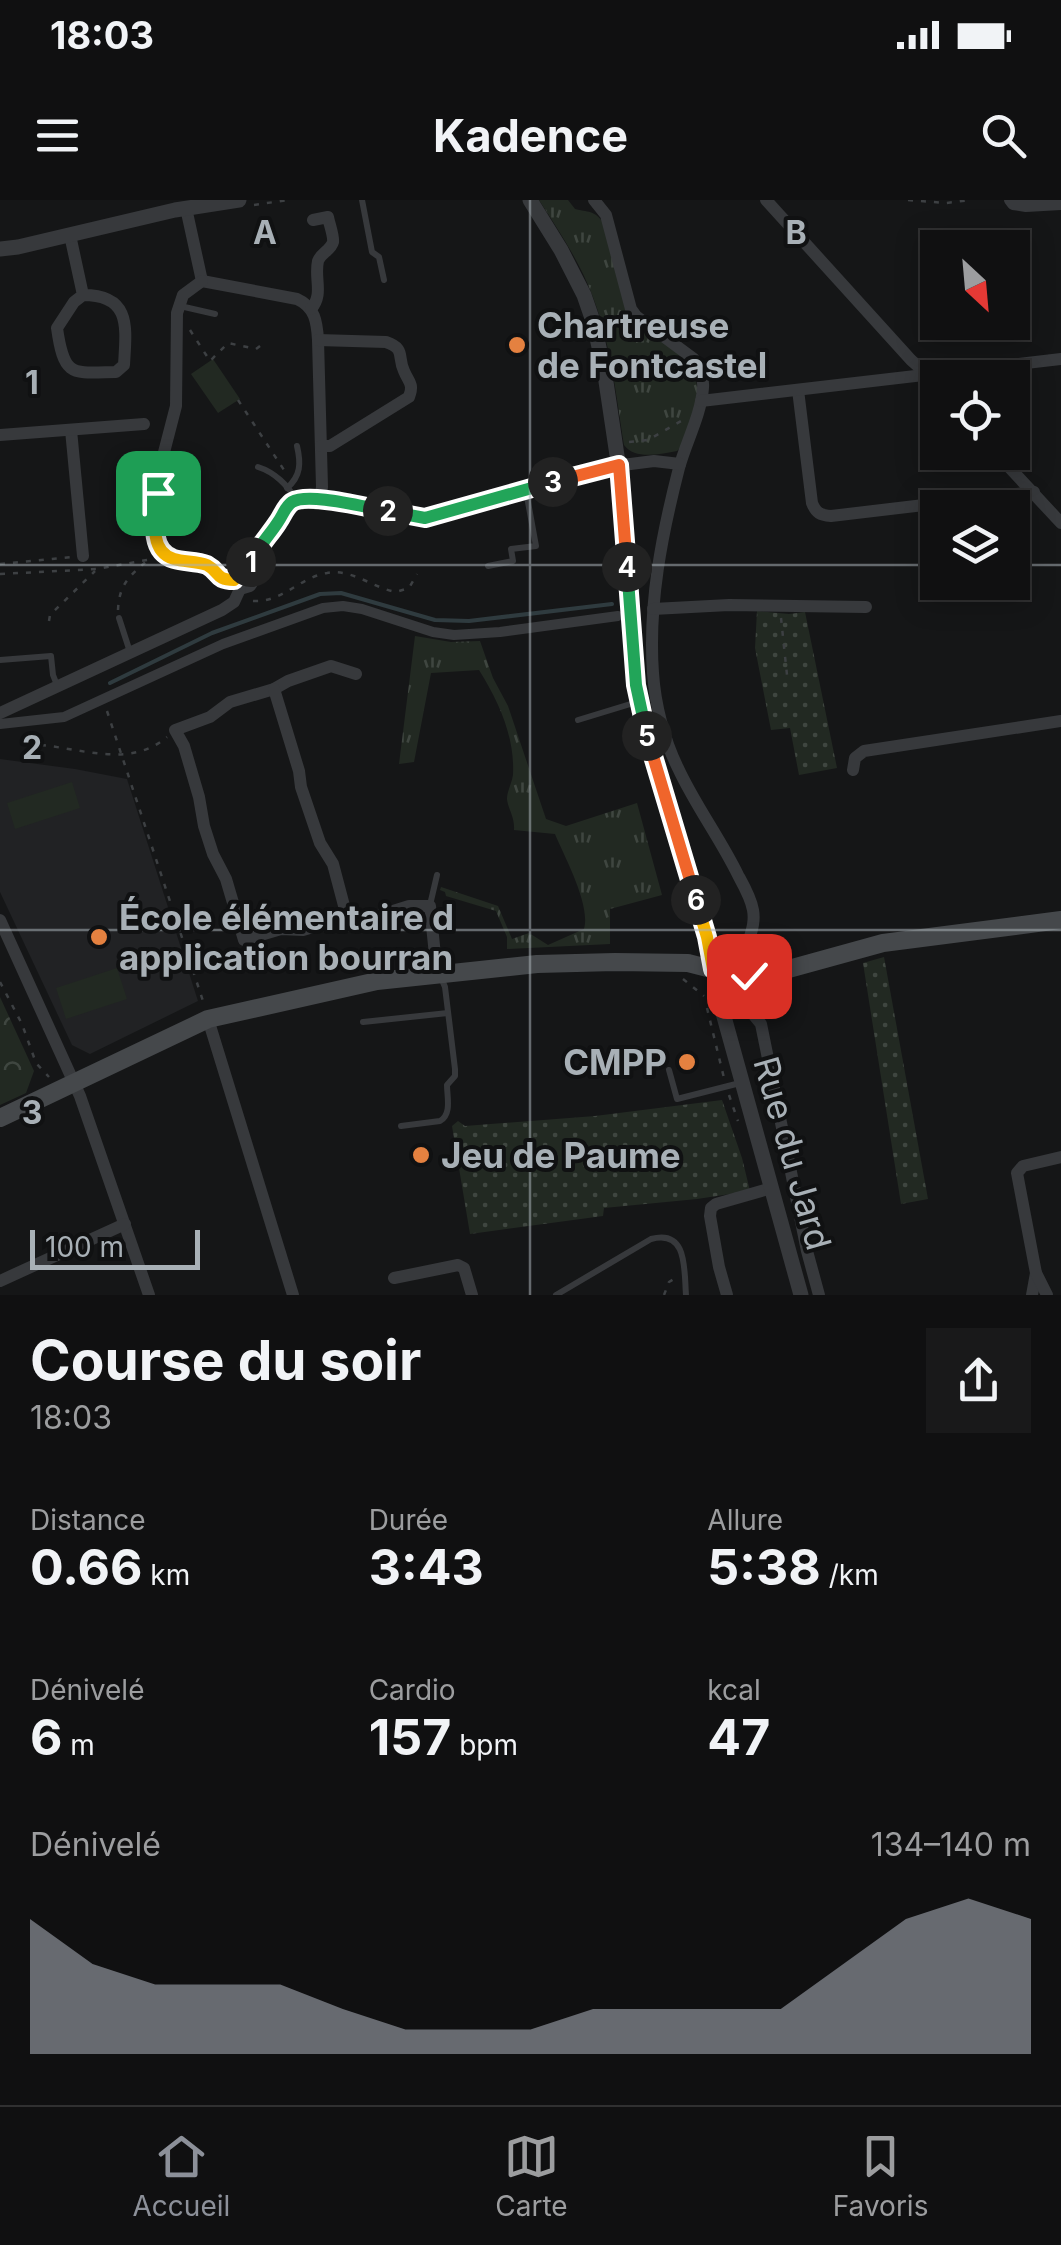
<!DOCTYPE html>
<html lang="fr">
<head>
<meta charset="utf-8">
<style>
  :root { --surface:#101011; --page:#19191a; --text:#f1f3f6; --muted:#9c9d9f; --line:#303031; --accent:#8c9099 }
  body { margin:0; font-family:Inter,sans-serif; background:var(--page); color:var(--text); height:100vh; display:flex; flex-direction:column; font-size:38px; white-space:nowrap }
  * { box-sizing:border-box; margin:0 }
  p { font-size:32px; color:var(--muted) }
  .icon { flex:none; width:55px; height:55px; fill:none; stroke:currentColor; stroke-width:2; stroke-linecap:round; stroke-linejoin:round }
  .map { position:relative; height:1095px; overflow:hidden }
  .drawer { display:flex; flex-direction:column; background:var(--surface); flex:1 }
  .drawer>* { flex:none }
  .needle { width:65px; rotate:154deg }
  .tools { position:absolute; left:920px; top:30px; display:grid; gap:20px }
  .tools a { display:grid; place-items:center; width:110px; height:110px; border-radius:0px; background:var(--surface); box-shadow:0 5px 25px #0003,0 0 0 2px var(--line); font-size:50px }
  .scale { position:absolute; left:30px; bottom:25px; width:170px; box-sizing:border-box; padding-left:10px; border:5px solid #a8b0b6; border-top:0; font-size:28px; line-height:35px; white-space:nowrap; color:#a8b0b6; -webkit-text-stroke:8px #101112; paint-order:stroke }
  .pin { position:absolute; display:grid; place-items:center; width:85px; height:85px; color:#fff; margin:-42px; border-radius:20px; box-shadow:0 5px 15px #0006 }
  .km { position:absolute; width:50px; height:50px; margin:-25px; border-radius:50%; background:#222; color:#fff; font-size:28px; line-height:50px; text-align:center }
  .round { display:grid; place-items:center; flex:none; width:105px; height:105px; border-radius:0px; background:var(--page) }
  .summary { display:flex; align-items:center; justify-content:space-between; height:170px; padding:0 30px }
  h1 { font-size:55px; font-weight:700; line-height:75px }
  .metrics { display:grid; grid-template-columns:repeat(3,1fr); gap:15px; height:170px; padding:10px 30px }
  .metrics div { display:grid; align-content:center }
  .metrics b { font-size:50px; font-weight:700 }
  .metrics small { font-size:28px; font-weight:400 }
  .metrics p { font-size:28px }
  .chart { height:280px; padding:20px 30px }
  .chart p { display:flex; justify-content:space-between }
  .chart svg { width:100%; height:180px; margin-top:10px; fill:var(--accent); opacity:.7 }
  .status { display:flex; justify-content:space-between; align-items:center; height:70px; padding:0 50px; background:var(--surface); direction:ltr }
  .status svg { height:28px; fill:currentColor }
  header { display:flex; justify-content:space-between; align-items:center; height:130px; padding:0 30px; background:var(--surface); font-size:45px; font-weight:700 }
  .dock { display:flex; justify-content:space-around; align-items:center; height:140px; border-top:2px solid var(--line); background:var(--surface); font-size:28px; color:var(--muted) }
  .dock a { display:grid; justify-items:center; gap:5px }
  .dock .on { color:var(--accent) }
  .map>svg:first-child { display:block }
</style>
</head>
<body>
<div class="status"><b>18:03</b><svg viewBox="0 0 49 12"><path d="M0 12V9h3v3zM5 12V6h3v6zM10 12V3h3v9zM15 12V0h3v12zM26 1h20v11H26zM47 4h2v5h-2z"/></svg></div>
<header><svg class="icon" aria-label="menu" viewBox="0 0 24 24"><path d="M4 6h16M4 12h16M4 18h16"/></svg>Kadence<svg class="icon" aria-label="search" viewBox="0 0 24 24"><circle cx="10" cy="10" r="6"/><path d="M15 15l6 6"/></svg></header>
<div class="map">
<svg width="1061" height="1095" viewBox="0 0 1061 1095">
  <defs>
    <pattern id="grass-tufts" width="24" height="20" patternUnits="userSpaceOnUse" patternTransform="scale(2.5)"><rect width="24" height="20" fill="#222922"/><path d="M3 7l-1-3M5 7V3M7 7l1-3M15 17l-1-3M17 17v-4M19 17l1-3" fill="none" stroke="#3f4640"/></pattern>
    <pattern id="park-crowns" width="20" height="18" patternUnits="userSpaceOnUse" patternTransform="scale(2.5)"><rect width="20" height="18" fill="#222922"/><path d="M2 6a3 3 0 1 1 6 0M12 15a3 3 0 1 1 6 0" fill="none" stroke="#3f4640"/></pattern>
    <pattern id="garden-dots" width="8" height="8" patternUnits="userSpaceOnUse" patternTransform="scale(2.5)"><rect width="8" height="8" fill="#222922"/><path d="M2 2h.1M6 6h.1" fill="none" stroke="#3f4640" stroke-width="1.8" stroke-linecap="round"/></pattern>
  </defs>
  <rect width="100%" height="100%" fill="#151617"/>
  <path fill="#212224" d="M0,559l75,10 52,10 71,222 -108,53 -18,-9 -72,-153z"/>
  <g fill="url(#grass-tufts)">
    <path d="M539,0h29l7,9c17,4 18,1 30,15l29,97c12,11 26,18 39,28 40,29 21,60 8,98l-4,4c-17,3 -42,9 -53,-6 -8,-50 -13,-100 -31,-148 -13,-35 -34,-66 -54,-97z"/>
    <path d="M415,436l36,6 29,-1 13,37 15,28 38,113 20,7 71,-23 25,92 -52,14v35l-103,5v-12l-11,-26 -50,-15 -1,-4 -5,-2 1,-3 57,19 14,33 17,-6 19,12 36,-16c7,-24 -19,-71 -29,-95l-41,-4c1,-13 -6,-21 -7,-31 0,-8 5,-16 6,-24 2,-38 -14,-73 -34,-105l-48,3 -17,89 -15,2z"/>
  </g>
  <path fill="url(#park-crowns)" d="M0,797l34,74 -8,22 -26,12z"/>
  <g fill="url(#garden-dots)">
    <path d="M757,411l32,3 16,-2 32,156 -38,7 -9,-47 -19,2 -16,-82z"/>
    <path d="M884,757l44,242 -27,5 -38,-241z"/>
    <path d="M722,900l20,58 8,33 -53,8 -93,9 -1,8 -133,18 -18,-108 6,-5 7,5 130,-10z"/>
  </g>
  <g fill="#222922">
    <path d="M213,159l27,40 -22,14 -27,-39z"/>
    <path d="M72,582l8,26 -65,21 -8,-26z"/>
    <path d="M117,768l10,31 -61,20 -10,-31z"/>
  </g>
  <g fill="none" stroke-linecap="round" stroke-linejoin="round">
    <path stroke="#2f3b3f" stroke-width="4" d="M110,483l102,-50 108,-39 21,-1 94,27 34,1 143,-17"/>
    <g stroke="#3d4043" stroke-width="2.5" stroke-dasharray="5 8" stroke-linecap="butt">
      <path d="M908,0l38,3 24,-3"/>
      <path d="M254,5l34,-5"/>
      <path d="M190,130l20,31 18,-18 28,6 8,-6"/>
      <path d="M238,200l46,70"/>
      <path d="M629,242l19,-2 33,-19"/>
      <path d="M0,364l72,-7"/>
      <path d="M0,374l97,-5 55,-10"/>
      <path d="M253,401c29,2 47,-24 74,-28 24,-5 46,15 69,19l13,-4 8,-14"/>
      <path d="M118,410c1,-25 11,-34 30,-50"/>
      <path d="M781,418l6,57"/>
      <path d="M49,421l1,-6 45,-44"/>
      <path d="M107,511l98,296"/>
      <path d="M41,545c42,4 90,23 126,-8"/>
      <path d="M723,748l12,12"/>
      <path d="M683,779l21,17"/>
      <path d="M0,782l22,42 14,39 13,14"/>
      <path d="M765,791v17"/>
      <path d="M707,808l17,70"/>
      <path d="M729,895l9,26"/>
      <path d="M664,1095l5,-13 8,-5"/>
    </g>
    <g stroke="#37393c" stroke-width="6">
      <path d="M362,0l10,52 7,5 5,23"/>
      <path d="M180,106l35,8"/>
      <path d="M258,267c16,5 30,18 38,33"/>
      <path d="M287,288c14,-12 14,-25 10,-42"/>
      <path d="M488,366l25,-5 -2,-12 25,-3 -10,-55"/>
      <path d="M119,418l11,34"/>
      <path d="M0,460l51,-4 2,19 4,10"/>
      <path d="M578,520l59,-18"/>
      <path d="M430,705l7,-30"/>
      <path d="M363,822l85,-9"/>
      <path d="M669,870l8,29 63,-16"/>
      <path d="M401,926l39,-5c12,-7 7,-24 7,-36l8,-9v-7l-10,-82 -5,-12"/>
      <path d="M556,1095l95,-56c37,-10 33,31 35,56"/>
    </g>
    <path stroke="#37393c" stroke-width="10" d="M0,524l64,-7 159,-73 100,-36 20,-2 19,3 71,23 21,3 46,-3 118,-16"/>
    <g stroke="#37393c" stroke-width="12">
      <path d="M594,0l12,15 25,94 5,7 58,43c6,9 10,18 9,29 -2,27 -17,54 -24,80 -17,66 -31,136 -26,205 2,31 11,67 25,95 17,37 42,70 60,107 6,11 13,23 15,35 2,11 -1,20 -4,30"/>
      <path d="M766,0l145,160 27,24"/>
      <path d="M1010,0l3,4 13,2 35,-2"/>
      <path d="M186,8l16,73"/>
      <path d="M70,35l13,60 -9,7 -17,26c7,50 15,45 59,44l8,-7c2,-37 8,-70 -41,-70"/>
      <path d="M202,81l95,18c18,8 20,23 21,41l4,147 -2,13 105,18 182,-51 47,-6 26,3"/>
      <path d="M202,81l-19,14 -6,18 -1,93 -14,54 -7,76 7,17 7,5 39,7 14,14 12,1"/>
      <path d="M311,109c13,-15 3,-30 7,-48 3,-8 13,-11 15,-19 1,-6 -4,-19 -5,-25l-15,3"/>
      <path d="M318,140l68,2c20,7 11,14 18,29 5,12 10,13 5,26l-79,49h-9"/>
      <path d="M798,190l14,113c4,10 8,12 19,13l203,-24"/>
      <path d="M701,201l360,-42"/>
      <path d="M71,230l12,126"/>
      <path d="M0,235l144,-11"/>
      <path d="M995,252l66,71"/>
      <path d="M250,365c5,8 6,13 0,21l-10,3c-11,-12 -4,-22 10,-24l11,-23 14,-15 15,-24 14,-4 16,1"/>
      <path d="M653,409l76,-4 137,2"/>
      <path d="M356,474l-25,-8 -43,15 -14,8 -44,13 -20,15 -35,13 9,16 15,51 5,29 9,28 13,25 18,61 37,-11 22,1 44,-13 30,-1 32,-10h21l6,59 3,8"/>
      <path d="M274,489l25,82 2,16 19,56 13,21 14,53"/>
      <path d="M0,513l222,-103 12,-8 6,-13"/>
      <path d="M853,570l2,-12 9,-7 197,-30"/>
      <path d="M0,720l80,176 69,199"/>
      <path d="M752,813l9,11 46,227 12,44"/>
      <path d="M208,819l85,276"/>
      <path d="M394,1078l64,-13 6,3 8,27"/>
      <path d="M0,1081l125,-57"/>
      <path d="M727,1095l-8,-28 -9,-51 1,-8 5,-4 56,-16"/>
      <path d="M1032,1095l4,-22"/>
      <path d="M1047,1095l-11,-22 -19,-100 6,-7 38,-9"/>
    </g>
    <g stroke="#37393c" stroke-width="15">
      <path d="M530,0l31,50 23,45 10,29 11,51 17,114 11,161 5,51 31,112 38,124 16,76 78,282"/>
      <path d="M0,49l18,-2 157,-37 64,-10"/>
    </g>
    <path stroke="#45484b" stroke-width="18" d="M0,918l208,-99 169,-38 160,-17 78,-2 73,1 39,10 36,3 120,-33 178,-23"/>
  </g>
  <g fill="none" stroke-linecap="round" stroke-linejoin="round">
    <g stroke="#fff" stroke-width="20">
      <path id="split-1" d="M158,293c-2,22 -11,58 16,66 10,3 23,2 33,6 13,7 8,15 27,15 1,-10 6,-14 16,-15l1,-3"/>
    </g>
    <g stroke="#fff" stroke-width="20">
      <path id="split-2" d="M251,362c8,-17 18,-26 27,-40 5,-7 7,-15 14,-20 17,-10 75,6 96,9"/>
    </g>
    <g stroke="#fff" stroke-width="20">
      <path id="split-3" d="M388,311l37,7 128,-36"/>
    </g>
    <g stroke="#fff" stroke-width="20">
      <path id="split-4" d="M553,282l66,-17 8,102"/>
    </g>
    <g stroke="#fff" stroke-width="20">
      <path id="split-5" d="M627,367l9,118 11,51"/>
    </g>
    <g stroke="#fff" stroke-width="20">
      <path id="split-6" d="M647,536l49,164"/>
    </g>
    <g stroke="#fff" stroke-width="20">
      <path id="split-7" d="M696,700l11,37 6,32 36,7"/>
    </g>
    <use href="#split-1" stroke="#f5b400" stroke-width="12"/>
    <use href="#split-2" stroke="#22a559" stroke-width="12"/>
    <use href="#split-3" stroke="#22a559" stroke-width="12"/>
    <use href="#split-4" stroke="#f0652b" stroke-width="12"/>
    <use href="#split-5" stroke="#22a559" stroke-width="12"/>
    <use href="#split-6" stroke="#f0652b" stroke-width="12"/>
    <use href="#split-7" stroke="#f5b400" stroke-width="12"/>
  </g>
  <path fill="none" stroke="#a8b0b6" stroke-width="2.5" stroke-opacity="0.55" d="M530,0v1095M0,365h938M1012,365h49M0,730h1061"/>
  <g fill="#e48140" stroke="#101112" stroke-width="4">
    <circle cx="517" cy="145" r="10"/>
    <circle cx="99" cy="737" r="10"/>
    <circle cx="687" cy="862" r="10"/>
    <circle cx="421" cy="955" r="10"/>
  </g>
  <g text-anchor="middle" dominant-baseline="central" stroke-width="8" stroke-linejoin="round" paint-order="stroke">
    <g font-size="35" font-weight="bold" fill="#a8b0b6" stroke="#101112" text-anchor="start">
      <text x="537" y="125">Chartreuse<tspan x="537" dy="40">de Fontcastel</tspan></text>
      <text x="119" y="717">École élémentaire d<tspan x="119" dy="40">application bourran</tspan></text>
      <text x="667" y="862" text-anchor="end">CMPP</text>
      <text x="441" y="955">Jeu de Paume</text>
    </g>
    <g font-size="35" fill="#a8b0b6" stroke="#101112">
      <text transform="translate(793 953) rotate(74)">Rue du Jard</text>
    </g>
  </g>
  <g font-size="32" text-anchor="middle" font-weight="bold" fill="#a8b0b6" stroke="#101112" stroke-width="8" stroke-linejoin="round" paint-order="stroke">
    <text x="265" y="44">A</text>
    <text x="796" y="44">B</text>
    <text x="32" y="194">1</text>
    <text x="32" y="559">2</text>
    <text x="32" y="924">3</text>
  </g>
</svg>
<div class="tools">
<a><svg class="needle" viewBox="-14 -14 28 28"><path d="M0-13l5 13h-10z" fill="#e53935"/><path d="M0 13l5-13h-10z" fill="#9c9d9f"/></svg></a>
<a><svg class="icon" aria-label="locate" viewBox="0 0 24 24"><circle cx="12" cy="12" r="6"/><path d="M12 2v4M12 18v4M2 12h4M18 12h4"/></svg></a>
<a><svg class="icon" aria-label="layers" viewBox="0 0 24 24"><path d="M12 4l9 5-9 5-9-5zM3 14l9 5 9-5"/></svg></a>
</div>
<div class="scale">100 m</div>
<div class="pin" style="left:158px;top:293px;background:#1e9e55"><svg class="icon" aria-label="arrive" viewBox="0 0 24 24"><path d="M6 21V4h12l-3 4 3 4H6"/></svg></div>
<div class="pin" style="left:749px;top:776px;background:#d93025"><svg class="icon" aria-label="check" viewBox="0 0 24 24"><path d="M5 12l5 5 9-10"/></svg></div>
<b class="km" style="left:251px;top:362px">1</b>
<b class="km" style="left:388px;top:311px">2</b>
<b class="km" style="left:553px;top:282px">3</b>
<b class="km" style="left:627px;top:367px">4</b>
<b class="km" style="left:647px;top:536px">5</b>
<b class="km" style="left:696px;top:700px">6</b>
</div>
<section class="drawer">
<div class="summary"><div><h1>Course du soir</h1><p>18:03</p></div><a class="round"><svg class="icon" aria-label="share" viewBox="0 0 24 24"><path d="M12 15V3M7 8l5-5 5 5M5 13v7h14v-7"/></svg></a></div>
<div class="metrics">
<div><p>Distance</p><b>0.66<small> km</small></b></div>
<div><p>Durée</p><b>3:43</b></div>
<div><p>Allure</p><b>5:38<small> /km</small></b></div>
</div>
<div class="metrics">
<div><p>Dénivelé</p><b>6<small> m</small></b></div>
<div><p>Cardio</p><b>157<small> bpm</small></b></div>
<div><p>kcal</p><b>47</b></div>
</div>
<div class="chart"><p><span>Dénivelé</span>134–140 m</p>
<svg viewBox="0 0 160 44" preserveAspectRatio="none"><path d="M0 44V11L10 22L20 27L30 27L40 27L50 33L60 38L70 38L80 38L90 33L100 33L110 33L120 33L130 22L140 11L150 6L160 11V44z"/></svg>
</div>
</section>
<nav class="dock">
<a class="on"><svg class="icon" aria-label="home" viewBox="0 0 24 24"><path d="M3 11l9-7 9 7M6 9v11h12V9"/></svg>Accueil</a>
<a><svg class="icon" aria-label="map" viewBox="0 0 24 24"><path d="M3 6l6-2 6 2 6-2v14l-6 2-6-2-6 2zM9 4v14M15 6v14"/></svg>Carte</a>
<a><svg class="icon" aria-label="saved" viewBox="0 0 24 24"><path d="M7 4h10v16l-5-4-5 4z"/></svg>Favoris</a>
</nav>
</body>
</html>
